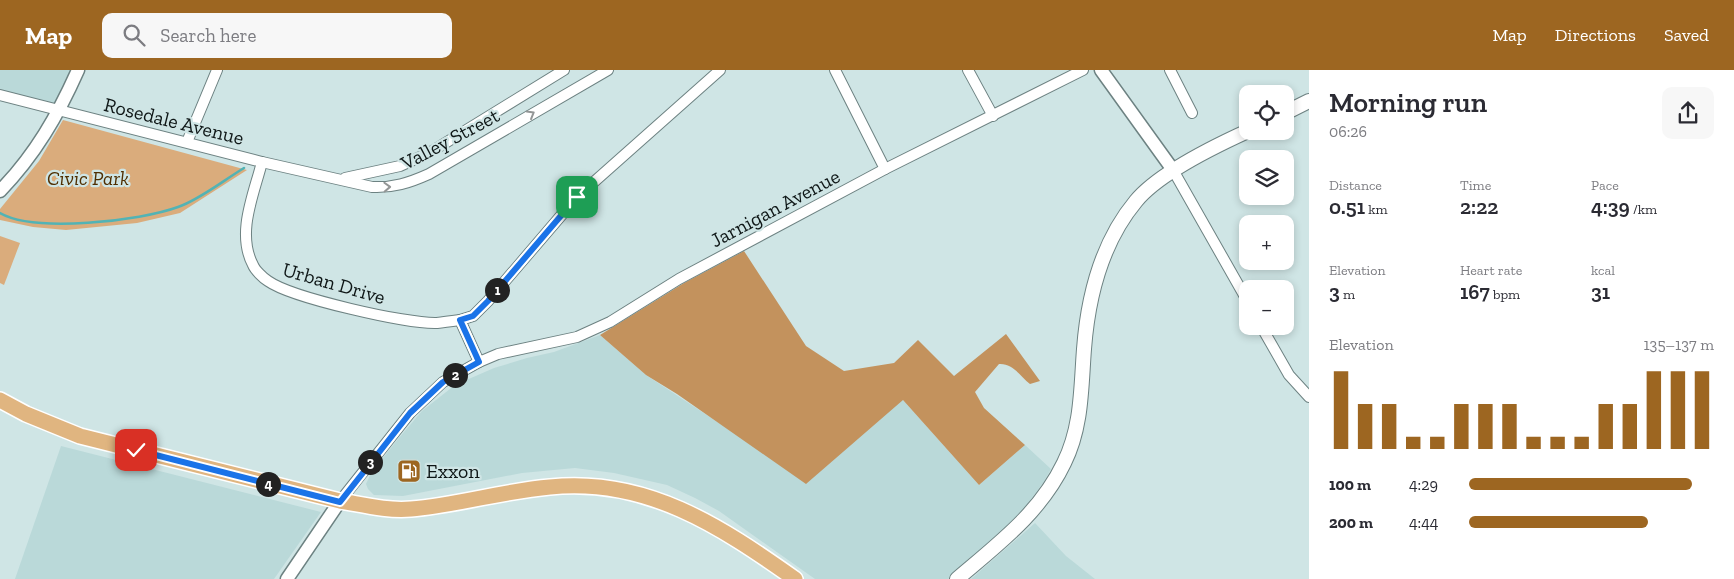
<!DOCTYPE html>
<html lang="en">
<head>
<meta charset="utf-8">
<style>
  :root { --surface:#fff; --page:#f7f7f7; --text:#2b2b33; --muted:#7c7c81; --accent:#9d6621 }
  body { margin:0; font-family:"Zilla Slab",serif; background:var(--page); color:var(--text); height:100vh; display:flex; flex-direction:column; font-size:19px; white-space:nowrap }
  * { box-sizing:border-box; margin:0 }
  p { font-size:16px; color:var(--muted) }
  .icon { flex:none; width:28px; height:28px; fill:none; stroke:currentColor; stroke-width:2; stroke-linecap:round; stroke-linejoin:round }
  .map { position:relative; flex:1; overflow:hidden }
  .details { display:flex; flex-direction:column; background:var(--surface); width:425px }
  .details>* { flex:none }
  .buttons { position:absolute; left:1239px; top:15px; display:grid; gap:10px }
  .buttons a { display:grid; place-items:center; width:55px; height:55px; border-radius:10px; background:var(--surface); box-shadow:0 2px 8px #0003; font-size:25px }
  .pin { position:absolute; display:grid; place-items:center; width:42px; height:42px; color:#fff; margin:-21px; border-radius:10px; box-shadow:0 2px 8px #0006 }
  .km { position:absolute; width:25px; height:25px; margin:-12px; border-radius:50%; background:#222; color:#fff; font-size:14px; line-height:25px; text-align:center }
  .round { display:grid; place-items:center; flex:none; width:52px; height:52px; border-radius:10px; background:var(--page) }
  .summary { display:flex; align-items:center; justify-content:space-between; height:85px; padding:0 20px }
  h1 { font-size:28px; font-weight:600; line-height:38px }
  .stats { display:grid; grid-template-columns:repeat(3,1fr); gap:8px; height:85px; padding:5px 20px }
  .stats div { display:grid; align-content:center }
  .stats b { font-size:21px; font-weight:600 }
  .stats small { font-size:14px; font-weight:400 }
  .stats p { font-size:14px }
  .chart { height:140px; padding:10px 20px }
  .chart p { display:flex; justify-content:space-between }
  .chart svg { width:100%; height:90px; margin-top:5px; stroke:var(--accent); stroke-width:6 }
  ul { padding:0 20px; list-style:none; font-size:16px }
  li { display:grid; grid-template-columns:80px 60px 1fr; align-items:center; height:38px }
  li i { height:12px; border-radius:6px; background:var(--accent) }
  header { display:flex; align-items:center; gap:30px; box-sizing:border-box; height:70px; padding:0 25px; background:var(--accent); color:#fff }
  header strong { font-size:24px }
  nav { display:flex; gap:28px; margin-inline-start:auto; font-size:18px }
  .search { width:350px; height:45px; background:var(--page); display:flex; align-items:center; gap:12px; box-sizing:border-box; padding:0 18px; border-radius:10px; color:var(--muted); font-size:19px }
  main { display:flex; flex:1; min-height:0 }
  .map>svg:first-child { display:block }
</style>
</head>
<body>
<header>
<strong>Map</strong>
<div class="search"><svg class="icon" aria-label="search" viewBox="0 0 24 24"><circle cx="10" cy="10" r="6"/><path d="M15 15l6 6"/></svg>Search here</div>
<nav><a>Map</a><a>Directions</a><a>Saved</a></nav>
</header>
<main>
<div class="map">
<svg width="1309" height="509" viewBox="0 0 1309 509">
  <rect width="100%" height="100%" fill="#cfe5e5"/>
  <g fill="#bad9d9">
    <path d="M0,0h78l-18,41 -60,-16z"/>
    <path d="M600,265l46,40 76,50 181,-25 76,85 46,-40 26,24 -8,14 -23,31 -72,65h-133l-96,-68 -24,-13 -28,-13 -53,-12 -39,-5 -53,5 -119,23 -29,-1 -6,-6 -2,-5 5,-11 27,-34 24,-28 33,-26 39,-17 33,-10 27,-6z"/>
    <path d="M61,376l260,66 -47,67h-259z"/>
    <path d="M1035,453l31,33 29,23h-124z"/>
  </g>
  <g fill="#daac7c">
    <path d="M63,50l184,50 -67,43 -43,10 -71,7 -33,-3 -33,-7v-11l39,-48z"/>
    <path d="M0,166l20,7 -16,42 -4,-2z"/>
  </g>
  <path fill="#c3925d" d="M744,181l62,95 38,25 50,-8 24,-23 36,36 52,-42 34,47 -10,3c-10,-8 -17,-21 -31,-20l-24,28 9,16 41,37 -46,40 -76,-85 -97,84 -129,-90 -31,-19 -46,-40 84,-52z"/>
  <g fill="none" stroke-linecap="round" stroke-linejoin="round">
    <path stroke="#52b3b5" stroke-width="2.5" d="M0,143c35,20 140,8 178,-6 21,-7 46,-27 66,-39"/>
    <g stroke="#6d8282" stroke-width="12">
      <g id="minor">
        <path d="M835,0l50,99"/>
        <path d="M968,0l25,46"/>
        <path d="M1170,0l22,43"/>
        <path d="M0,25l262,67 110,25c21,1 37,-4 57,-13l179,-104"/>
        <path d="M187,72l30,-72"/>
        <path d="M262,92c-8,32 -26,71 -9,103 2,5 10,13 15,16 24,17 139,43 169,42 7,-1 15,-2 23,-3"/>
        <path d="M1173,100l75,132"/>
        <path d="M345,108l55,-12 29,-13 135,-83"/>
        <path d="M1261,256l28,49 20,22"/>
        <path d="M479,292l-19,-42 13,-4 15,-15 89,-104 143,-127"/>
        <path d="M340,431l70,-88 33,-31 36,-20 19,-8 79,-17 33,-15 69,-43 206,-110 198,-99"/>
      </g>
    </g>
    <g stroke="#6d8282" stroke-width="15">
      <g id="tertiary">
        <path d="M1101,0l72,100"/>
        <path d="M0,121c35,-36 58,-76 78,-121"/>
        <path d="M287,509l53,-78"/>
      </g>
    </g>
    <g stroke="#6d8282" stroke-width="16">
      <g id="secondary">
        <path d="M1285,43l24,-12"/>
        <path d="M957,509c41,-35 83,-66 107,-116 18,-36 17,-75 20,-114 4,-53 17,-106 52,-148 23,-28 79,-55 112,-70"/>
      </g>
    </g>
    <g stroke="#fff" stroke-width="18">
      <path id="primary" d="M0,330l26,14 54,22 260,65c24,4 47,10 71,8 47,-4 92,-18 139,-22 96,-10 170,39 245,92"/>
    </g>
    <use href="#minor" stroke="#fff" stroke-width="10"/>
    <use href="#tertiary" stroke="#fff" stroke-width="12"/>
    <use href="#secondary" stroke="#fff" stroke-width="14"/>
    <use href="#primary" stroke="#e0b580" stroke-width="15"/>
  </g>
  <defs><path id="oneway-chevron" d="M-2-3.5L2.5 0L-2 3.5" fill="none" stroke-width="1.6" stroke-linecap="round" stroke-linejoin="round" transform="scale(1.25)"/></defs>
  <g stroke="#939696">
    <use href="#oneway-chevron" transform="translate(531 44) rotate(-30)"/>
    <use href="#oneway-chevron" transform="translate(387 117) rotate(-2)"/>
  </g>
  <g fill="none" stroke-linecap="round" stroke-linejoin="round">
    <g stroke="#fff" stroke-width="10">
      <path id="route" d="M136,380l204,52 70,-89 33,-31 36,-20 -19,-42 13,-4 15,-15 89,-104"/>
    </g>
    <use href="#route" stroke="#1a73e8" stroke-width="6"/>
  </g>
  <defs>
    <g id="fuel-square" transform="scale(1.25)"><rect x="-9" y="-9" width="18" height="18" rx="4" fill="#9d6621" stroke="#cfe5e5"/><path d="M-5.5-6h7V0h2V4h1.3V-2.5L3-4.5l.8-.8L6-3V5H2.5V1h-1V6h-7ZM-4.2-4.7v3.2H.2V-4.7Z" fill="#fff"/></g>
  </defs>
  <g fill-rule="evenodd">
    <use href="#fuel-square" x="409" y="401"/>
  </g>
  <g text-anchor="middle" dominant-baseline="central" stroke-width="4.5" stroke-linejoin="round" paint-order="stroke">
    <g font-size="20" fill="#0e1616" stroke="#cfe5e5">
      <text transform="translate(174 51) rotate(14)">Rosedale Avenue</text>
      <text transform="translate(450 69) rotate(-28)">Valley Street</text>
      <text transform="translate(775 138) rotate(-28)">Jarnigan Avenue</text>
      <text transform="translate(334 213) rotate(16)">Urban Drive</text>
    </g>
    <g font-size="20" font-style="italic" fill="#4f2e01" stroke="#cfe5e5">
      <text x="88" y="108">Civic Park</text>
    </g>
    <g font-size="20" fill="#0e1616" stroke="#cfe5e5" text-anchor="start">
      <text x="426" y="401">Exxon</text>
    </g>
  </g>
</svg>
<div class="buttons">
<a><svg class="icon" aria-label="locate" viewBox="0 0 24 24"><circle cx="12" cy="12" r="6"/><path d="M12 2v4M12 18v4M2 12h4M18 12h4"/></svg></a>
<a><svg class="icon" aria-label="layers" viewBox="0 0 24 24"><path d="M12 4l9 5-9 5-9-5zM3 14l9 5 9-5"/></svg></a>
<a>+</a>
<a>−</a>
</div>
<div class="pin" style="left:577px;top:127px;background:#1e9e55"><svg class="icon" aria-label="arrive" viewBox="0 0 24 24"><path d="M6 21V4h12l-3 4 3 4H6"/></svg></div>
<div class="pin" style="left:136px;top:380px;background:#d93025"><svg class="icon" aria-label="check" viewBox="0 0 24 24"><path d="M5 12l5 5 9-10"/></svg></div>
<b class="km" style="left:497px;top:220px">1</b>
<b class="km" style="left:455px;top:305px">2</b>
<b class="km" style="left:370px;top:392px">3</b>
<b class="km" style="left:268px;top:414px">4</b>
</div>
<section class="details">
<div class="summary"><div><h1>Morning run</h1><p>06:26</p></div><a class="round"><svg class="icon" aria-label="share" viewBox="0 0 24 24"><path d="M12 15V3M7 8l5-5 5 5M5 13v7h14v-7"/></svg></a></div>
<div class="stats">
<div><p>Distance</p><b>0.51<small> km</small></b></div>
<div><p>Time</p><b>2:22</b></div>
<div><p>Pace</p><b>4:39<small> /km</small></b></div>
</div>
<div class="stats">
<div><p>Elevation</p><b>3<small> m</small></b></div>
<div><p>Heart rate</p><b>167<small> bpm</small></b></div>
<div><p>kcal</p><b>31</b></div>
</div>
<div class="chart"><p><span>Elevation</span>135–137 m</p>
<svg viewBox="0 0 160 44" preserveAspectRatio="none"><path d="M5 44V6M15 44V22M25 44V22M35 44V38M45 44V38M55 44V22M65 44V22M75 44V22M85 44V38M95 44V38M105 44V38M115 44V22M125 44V22M135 44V6M145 44V6M155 44V6"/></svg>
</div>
<ul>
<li><b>100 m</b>4:29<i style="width:91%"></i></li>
<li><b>200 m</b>4:44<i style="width:73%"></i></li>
</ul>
</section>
</main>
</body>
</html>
